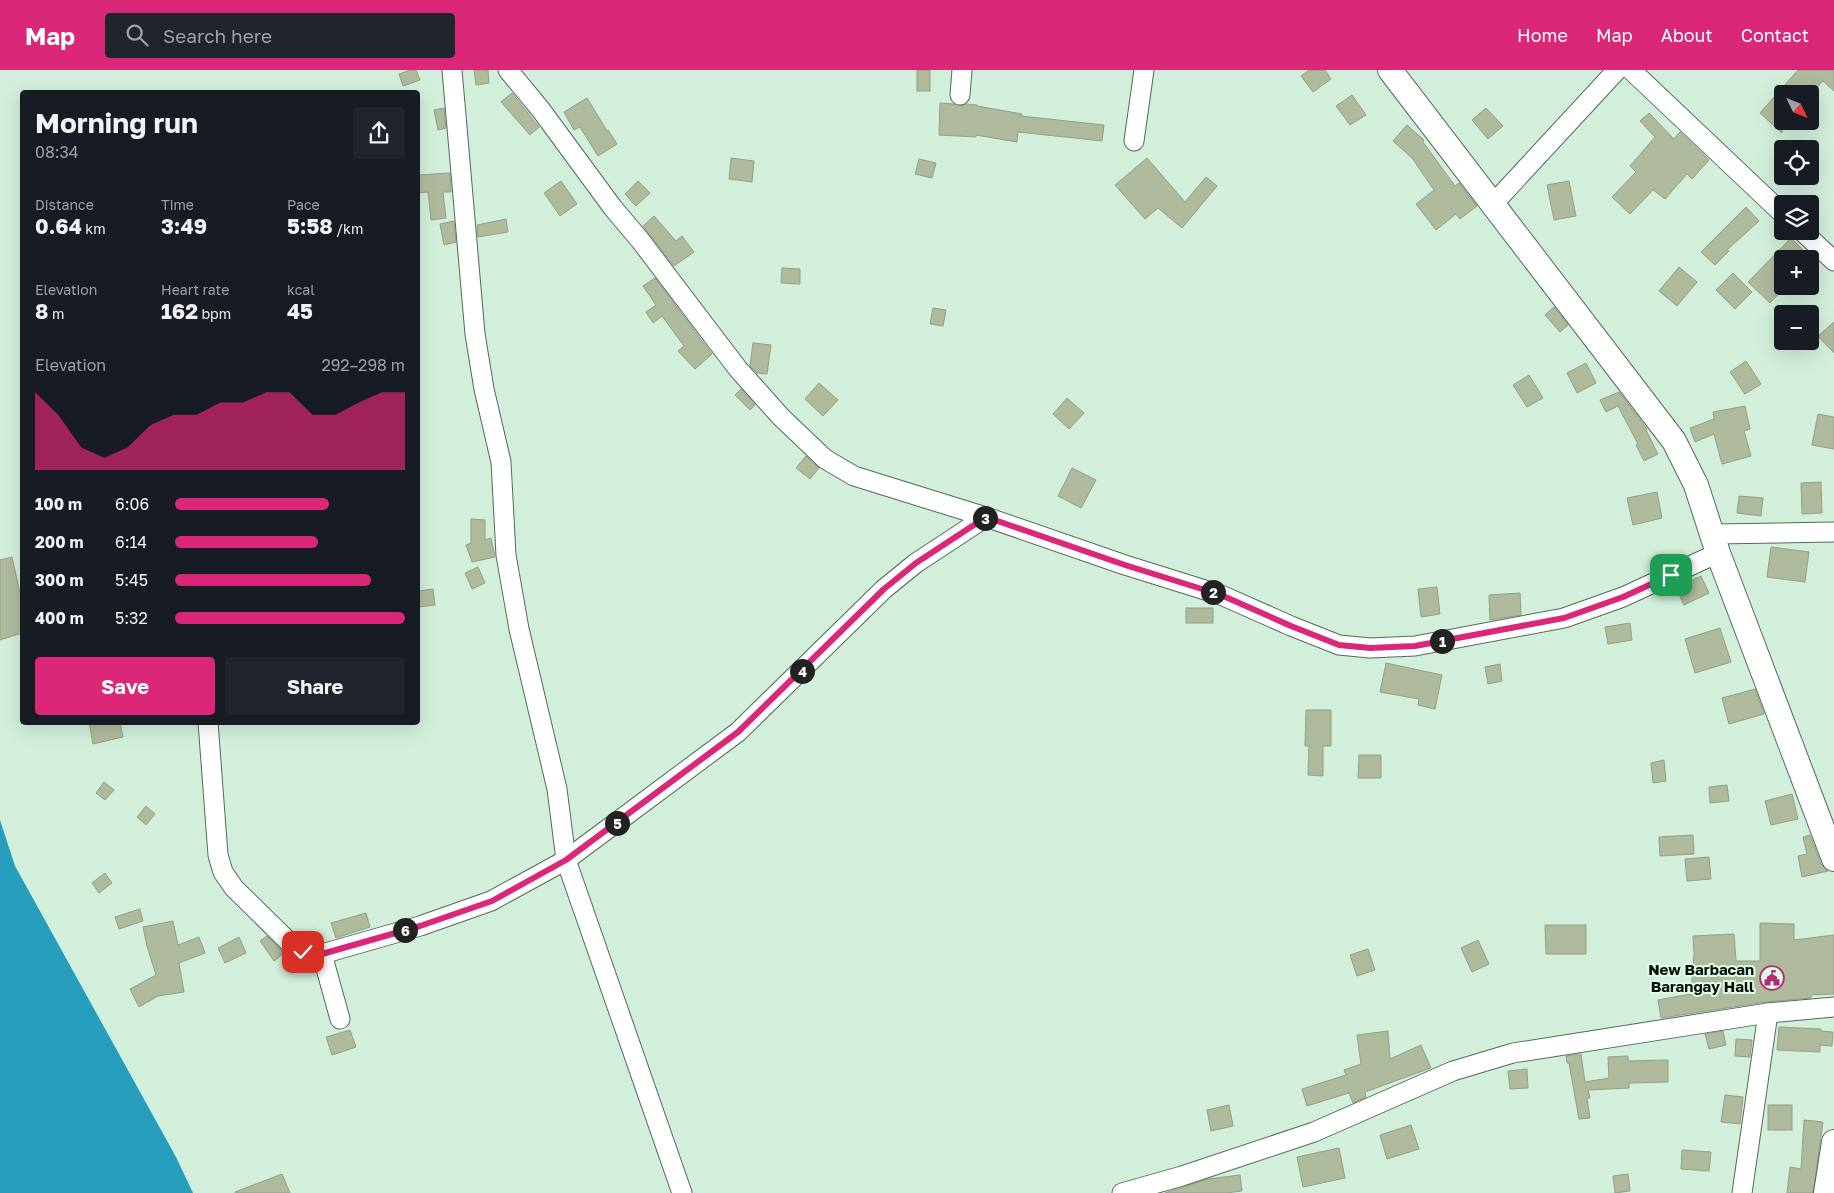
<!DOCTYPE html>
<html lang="en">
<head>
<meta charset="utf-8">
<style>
  :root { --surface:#171b24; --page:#20242c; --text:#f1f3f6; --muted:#9ea1a6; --accent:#db2777 }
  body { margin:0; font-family:"Golos Text",sans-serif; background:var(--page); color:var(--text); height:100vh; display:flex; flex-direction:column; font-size:19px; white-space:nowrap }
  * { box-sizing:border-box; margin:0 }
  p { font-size:16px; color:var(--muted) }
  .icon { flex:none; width:28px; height:28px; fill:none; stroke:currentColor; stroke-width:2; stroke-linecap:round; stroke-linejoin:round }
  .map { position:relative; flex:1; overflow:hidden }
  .drawer { position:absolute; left:20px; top:20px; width:400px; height:635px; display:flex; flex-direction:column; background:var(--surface); border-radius:5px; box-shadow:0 5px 20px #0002 }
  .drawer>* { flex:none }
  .needle { width:32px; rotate:133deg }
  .buttons { position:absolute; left:1774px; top:15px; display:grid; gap:10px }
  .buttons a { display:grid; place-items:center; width:45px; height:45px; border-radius:5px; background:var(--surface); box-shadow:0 5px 20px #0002; font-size:25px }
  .pin { position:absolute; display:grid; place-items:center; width:42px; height:42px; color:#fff; margin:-21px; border-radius:10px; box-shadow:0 2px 8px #0006 }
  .km { position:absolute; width:25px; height:25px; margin:-12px; border-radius:50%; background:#222; color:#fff; font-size:14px; line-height:25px; text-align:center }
  .round { display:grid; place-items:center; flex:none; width:52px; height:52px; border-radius:5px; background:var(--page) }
  .head { display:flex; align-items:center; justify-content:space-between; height:85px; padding:0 15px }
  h1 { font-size:28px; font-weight:700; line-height:38px }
  .figures { display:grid; grid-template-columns:repeat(3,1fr); gap:8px; height:85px; padding:5px 15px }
  .figures div { display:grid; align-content:center }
  .figures b { font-size:21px; font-weight:700 }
  .figures small { font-size:14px; font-weight:400 }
  .figures p { font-size:14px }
  .chart { height:140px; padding:10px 15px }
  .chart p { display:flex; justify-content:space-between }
  .chart svg { width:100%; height:90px; margin-top:5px; fill:var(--accent); opacity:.7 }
  .primary-button { display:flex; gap:10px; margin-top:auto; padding:10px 15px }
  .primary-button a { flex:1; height:58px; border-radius:5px; background:var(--accent); color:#fff; font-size:20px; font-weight:700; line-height:58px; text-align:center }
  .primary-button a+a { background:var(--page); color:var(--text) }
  ul { padding:0 15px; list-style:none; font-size:16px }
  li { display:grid; grid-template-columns:80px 60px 1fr; align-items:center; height:38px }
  li i { height:12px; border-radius:6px; background:var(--accent) }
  header { display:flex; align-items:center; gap:30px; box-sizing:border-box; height:70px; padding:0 25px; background:var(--accent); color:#fff }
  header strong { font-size:24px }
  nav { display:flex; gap:28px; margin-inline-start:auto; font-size:18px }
  .search { width:350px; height:45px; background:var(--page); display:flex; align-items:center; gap:12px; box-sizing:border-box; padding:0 18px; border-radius:5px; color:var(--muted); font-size:19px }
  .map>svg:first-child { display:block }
</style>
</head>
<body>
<header>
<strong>Map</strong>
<div class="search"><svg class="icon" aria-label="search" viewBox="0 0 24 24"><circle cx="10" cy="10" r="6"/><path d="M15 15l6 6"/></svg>Search here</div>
<nav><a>Home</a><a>Map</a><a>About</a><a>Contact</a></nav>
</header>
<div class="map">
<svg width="1834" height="1123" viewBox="0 0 1834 1123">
  <rect width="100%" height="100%" fill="#d1efdb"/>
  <path fill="#269dbd" d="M0,750l15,46 161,291 17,36h-193z"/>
  <g fill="#afba9d" stroke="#949f83">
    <path d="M410,0h6l4,10 -17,6 -4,-12z"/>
    <path d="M474,0h14l1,13 -13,2z"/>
    <rect x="917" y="0" width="13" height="21"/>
    <path d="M1309,0h16l6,9 -18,13 -12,-16z"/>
    <path d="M1798,0h36v21l-11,-10 -13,14v-1h-28v39l-22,-20z"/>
    <path d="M512,23l27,34 -9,8 -29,-33z"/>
    <path d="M1352,25l14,20 -16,10 -14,-19z"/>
    <path d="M587,28l20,33 1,-1 9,14 -19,12 -18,-29 -6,3 -10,-18z"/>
    <path d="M940,33l13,1 7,2 6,-2 11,1v1l45,8 -1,2 83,9 -2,16 -84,-9 -1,10 -41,-7v2l-37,-2z"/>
    <path d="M444,38l2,20 -8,2 -4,-20z"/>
    <path d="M1486,38l17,18 -15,13 -16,-19z"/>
    <path d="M1649,43l25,26 6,-7 29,28 -17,19 -5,-5 -22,25 -12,-9 -23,24 -18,-17 24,-25 -6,-6 25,-29 -15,-16z"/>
    <path d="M1407,55l17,15 -1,2 32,44 4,-3 18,23 -17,13 -4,-5 -20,16 -20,-26 18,-14 -22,-32 -19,-17z"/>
    <path d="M731,88l23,3 -2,21 -23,-3z"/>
    <path d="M1147,88l38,44 21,-25 11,9 -35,42 -24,-20 -13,11 -30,-34z"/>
    <path d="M919,89l17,4 -4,15 -17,-4z"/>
    <path d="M450,103l1,19h-8l3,26 -15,2 -3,-28 -10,1v-18z"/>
    <path d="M561,111l16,23 -17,12 -16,-23z"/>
    <path d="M638,111l12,12 -14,13 -11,-12z"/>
    <path d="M1569,111l7,35 -22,4 -7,-35z"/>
    <path d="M1746,137l13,14 -32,29 2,1 -14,14 -14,-13z"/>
    <path d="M654,146l22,25 6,-5 12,16 -20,14 -31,-40z"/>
    <path d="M506,149l2,13 -30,5 -1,-12z"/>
    <path d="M454,151l2,21 -12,3 -4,-21z"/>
    <path d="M1791,168l21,21h-30v31l-12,13 -22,-21z"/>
    <path d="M1679,197l18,15 -20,24 -18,-15z"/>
    <path d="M782,198l18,1v15l-19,-1z"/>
    <path d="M1733,203l19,19 -17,17 -19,-19z"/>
    <path d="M655,208l57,76 -17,15 -17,-18 6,-5 -22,-30 -9,7 -7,-11 10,-7 -13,-19z"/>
    <path d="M1554,237l14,18 -8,7 -15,-17z"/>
    <path d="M933,238l13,2 -3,16 -13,-2z"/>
    <path d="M1834,252v31l-16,-17z"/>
    <path d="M753,273l18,2 -4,29 -10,-1 -7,-7z"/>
    <path d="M1746,291l15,23 -16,10 -15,-22z"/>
    <path d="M1586,293l10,20 -19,10 -10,-20z"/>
    <path d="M1529,305l14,23 -16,9 -14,-22z"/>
    <path d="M819,313l19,17 -15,16 -18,-17z"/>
    <path d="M741,319l14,16 -5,5 -15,-15z"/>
    <path d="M1619,322l28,37 -1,1 12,24 -14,7 -8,-16 2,-1 -20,-38 -12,6 -6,-12z"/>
    <path d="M1067,328l17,15 -15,16 -16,-15z"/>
    <path d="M1745,336l5,23 -6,2 7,25 -29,8 -8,-30 -19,8 -5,-14 24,-9 -1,-7z"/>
    <path d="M1818,344l16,3v32l-22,-4z"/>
    <path d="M806,386l13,12 -9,11 -14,-11z"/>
    <path d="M1072,398l24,12 -15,28 -23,-12z"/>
    <path d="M1821,412l1,31 -20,1 -1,-31z"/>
    <path d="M1657,422l5,26 -29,7 -6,-27z"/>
    <path d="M1739,426l24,2 -2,18 -24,-3z"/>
    <path d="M471,449l14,1v20l6,-2 4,19 -23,5 -6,-17 5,-2z"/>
    <path d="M1771,477l38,5 -4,30 -38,-5z"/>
    <path d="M12,487l8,36 2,-1v41l-22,7v-80z"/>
    <path d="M478,497l7,16 -13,6 -7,-16z"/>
    <path d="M1701,506l8,17 -25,12 -8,-17z"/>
    <path d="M1437,517l3,27 -19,3 -3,-28z"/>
    <path d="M433,519l2,16 -16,2 -1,-16z"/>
    <path d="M1520,523l1,22 -31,5 -1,-25z"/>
    <rect x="1186" y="538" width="27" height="15"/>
    <path d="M1630,553l2,17 -24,4 -3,-17z"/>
    <path d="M1720,558l11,34 -36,11 -10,-34z"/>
    <path d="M1386,593l56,12 -7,34 -17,-4 1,-6 -39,-7z"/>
    <path d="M1500,594l2,17 -14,3 -3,-17z"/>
    <path d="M1755,619l9,25 -35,10 -7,-26z"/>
    <path d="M1306,640h25v36h-8v30l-15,-1 1,-29h-4z"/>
    <path d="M89,652h31l3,15 -30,7z"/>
    <path d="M1359,685h22v23h-23z"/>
    <path d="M1664,690l2,21 -13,2 -2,-20z"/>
    <path d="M104,712l10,8 -9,10 -9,-7z"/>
    <path d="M1727,715l2,16 -19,2 -1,-16z"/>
    <path d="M1792,724l6,25 -27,6 -6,-24z"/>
    <path d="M146,736l9,8 -9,11 -9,-8z"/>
    <path d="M1693,765l1,19 -34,2 -1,-19z"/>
    <path d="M1810,765l11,29 7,7 -26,6 -4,-21 9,-2 -4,-17z"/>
    <path d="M1709,787l2,22 -24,2 -2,-22z"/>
    <path d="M105,803l7,10 -13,10 -7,-10z"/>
    <path d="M140,839l3,12 -24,8 -4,-12z"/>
    <path d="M366,843l4,14 -34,11 -5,-15z"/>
    <path d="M173,851l5,24 21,-8 6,16 -26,10 5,29 -26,4 -19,11 -9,-18 26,-14 -9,-29 -4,-19z"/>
    <path d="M1760,853l34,1v16l40,-5v59l-23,1v3l-45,4 -105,16 -3,-18 33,-6 3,-40 -1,-18 41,-2 2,27h24z"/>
    <path d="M1545,855h41v29h-40z"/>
    <path d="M267,866l17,17 -10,8 -14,-20z"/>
    <path d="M239,867l7,16 -21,10 -7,-15z"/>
    <path d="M1478,870l11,24 -17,8 -11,-24z"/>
    <path d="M1368,879l7,21 -18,6 -7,-21z"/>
    <path d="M1779,957l42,2v2l12,1 -1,14 -12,-1v7l-43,-2z"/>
    <path d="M350,960l6,17 -24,8 -6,-18z"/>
    <path d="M1388,961l2,28 31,-14 10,23 -66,24 1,5 -13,6 -4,-10 -42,13 -5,-17 44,-14 -2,-5 17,-6 -4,-29z"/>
    <path d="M1723,961l3,14 -17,4 -4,-15z"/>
    <path d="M1736,969l16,1 -2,17 -15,-1z"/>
    <path d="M1581,984l4,28 24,-4 -1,-21 20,-1v5l40,-1v22l-39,1v5l-41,2 2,8h-3l3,20 -11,1 -10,-56h-2l-1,-7z"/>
    <path d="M1527,999l1,19 -18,1 -2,-18z"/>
    <path d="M1725,1025l18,2 -3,27 -19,-2z"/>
    <path d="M1229,1035l4,21 -22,5 -4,-21z"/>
    <rect x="1768" y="1035" width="24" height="25"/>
    <path d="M1804,1050l19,2 -10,71h-26l3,-26 11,2z"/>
    <path d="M1411,1055l8,24 -32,10 -7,-24z"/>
    <path d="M1339,1078l6,30 -42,9 -6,-30z"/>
    <path d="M1682,1080l29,2 -2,19 -28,-2z"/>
    <path d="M282,1104l8,19h-55v-1z"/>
    <path d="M1628,1104l2,17 -15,2 -2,-17z"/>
    <path d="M1240,1105l2,16 -16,2h-61l43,-14z"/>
  </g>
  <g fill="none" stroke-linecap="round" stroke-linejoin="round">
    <g stroke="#516b5a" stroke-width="21">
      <g id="minor">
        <path d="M452,0l23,264 9,55 17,73 5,93 13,74 38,160 9,71 116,333"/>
        <path d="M508,0l33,40 72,98 27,32 98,129 43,48 44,42 29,17 132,41 139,48 96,30 70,31 48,19 31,3 45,-2 149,-28 59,-21 95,-44"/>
        <path d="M1631,0l151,143"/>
        <path d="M960,25l2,-25"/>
        <path d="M1134,71l10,-71"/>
        <path d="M1494,133l123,-133"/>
        <path d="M1802,161l32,30"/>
        <path d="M1713,464l121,-2"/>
        <path d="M208,652l10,133 5,17 11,16 59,58c10,6 17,9 29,8l98,-28 71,-25 75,-41 172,-128 146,-143 32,-26 70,-46"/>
        <path d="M322,884l18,65"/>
        <path d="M1122,1123l60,-17 132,-44 139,-61 60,-18 255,-40 66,-6"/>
        <path d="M1742,1123l26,-180"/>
      </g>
    </g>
    <g stroke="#516b5a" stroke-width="26">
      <g id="tertiary">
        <path d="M1390,0l284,371 22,44 22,68 116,306"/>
        <path d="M1826,1123l8,-51"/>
      </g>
    </g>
    <use href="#minor" stroke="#fff" stroke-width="19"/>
    <use href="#tertiary" stroke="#fff" stroke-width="24"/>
  </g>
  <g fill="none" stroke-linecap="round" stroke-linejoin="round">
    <g stroke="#fff" stroke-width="10">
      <path id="route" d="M303,882l10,3 9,-1 98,-28 72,-25 74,-41 172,-128 146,-143 32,-26 70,-46 139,48 96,30 70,31 48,19 31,3 45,-2 149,-28 59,-21 48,-22"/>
    </g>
    <use href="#route" stroke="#db2777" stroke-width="6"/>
  </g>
  <defs>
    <g id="civic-ring" transform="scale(1.25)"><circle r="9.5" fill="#defce8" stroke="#b22b6e" stroke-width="1.5"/><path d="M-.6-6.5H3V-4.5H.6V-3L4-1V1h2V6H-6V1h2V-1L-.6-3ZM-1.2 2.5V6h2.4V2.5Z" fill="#b22b6e"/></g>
  </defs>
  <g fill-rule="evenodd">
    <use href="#civic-ring" x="1772" y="908"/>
  </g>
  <g text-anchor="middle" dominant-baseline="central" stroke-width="4" stroke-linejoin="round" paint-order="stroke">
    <g font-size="15" font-weight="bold" fill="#050f08" stroke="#defce8" text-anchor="end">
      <text x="1754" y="899">New Barbacan<tspan x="1754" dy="17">Barangay Hall</tspan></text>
    </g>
  </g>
</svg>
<div class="buttons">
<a><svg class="needle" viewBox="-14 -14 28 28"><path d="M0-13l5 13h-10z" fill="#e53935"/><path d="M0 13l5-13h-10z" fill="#9ea1a6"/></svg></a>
<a><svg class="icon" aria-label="locate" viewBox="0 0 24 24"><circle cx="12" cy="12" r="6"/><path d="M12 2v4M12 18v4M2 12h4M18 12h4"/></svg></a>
<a><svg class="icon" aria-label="layers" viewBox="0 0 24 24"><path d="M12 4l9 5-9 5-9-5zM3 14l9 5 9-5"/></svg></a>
<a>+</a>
<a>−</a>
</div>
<div class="pin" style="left:1671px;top:505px;background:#1e9e55"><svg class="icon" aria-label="arrive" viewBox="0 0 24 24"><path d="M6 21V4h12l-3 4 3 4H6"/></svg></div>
<div class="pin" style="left:303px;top:882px;background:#d93025"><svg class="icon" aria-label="check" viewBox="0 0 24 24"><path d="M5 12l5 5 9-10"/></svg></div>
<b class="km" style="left:1442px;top:571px">1</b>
<b class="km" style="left:1213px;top:522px">2</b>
<b class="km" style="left:985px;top:448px">3</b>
<b class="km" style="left:802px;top:601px">4</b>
<b class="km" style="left:617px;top:753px">5</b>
<b class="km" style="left:405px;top:860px">6</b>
<section class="drawer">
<div class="head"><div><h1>Morning run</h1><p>08:34</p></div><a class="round"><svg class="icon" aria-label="share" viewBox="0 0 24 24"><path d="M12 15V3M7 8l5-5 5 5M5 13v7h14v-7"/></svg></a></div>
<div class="figures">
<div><p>Distance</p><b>0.64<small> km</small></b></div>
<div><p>Time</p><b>3:49</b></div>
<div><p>Pace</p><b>5:58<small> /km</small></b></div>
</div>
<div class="figures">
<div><p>Elevation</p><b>8<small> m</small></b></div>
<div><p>Heart rate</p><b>162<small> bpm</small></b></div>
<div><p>kcal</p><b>45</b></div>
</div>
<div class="chart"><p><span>Elevation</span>292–298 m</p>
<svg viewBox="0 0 160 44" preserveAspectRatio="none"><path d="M0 44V6L10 17L20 33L30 38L40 33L50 22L60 17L70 17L80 11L90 11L100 6L110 6L120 17L130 17L140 11L150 6L160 6V44z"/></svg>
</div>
<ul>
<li><b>100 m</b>6:06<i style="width:67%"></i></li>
<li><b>200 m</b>6:14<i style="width:62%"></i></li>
<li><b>300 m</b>5:45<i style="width:85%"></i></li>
<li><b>400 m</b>5:32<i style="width:100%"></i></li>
</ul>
<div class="primary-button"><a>Save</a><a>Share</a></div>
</section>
</div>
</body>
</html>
